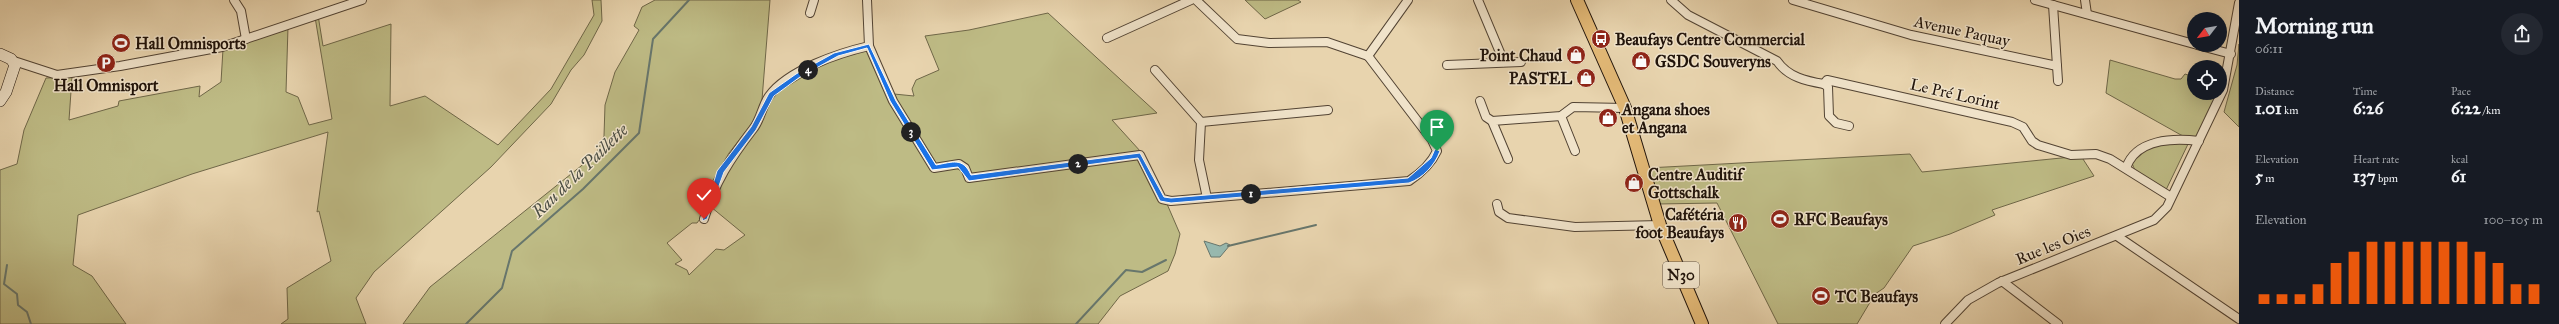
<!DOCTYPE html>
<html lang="en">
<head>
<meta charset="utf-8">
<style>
  :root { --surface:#171b24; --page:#242831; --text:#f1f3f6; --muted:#9ea1a6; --accent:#ea580c }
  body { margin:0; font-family:"IM FELL Great Primer",serif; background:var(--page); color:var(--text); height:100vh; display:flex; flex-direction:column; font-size:15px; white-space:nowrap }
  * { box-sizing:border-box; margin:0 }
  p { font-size:13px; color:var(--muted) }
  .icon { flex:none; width:22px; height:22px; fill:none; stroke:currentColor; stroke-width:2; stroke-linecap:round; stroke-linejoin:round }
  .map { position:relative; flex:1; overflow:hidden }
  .sheet { display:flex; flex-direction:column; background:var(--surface); width:320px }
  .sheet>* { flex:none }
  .needle { width:26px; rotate:239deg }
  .buttons { position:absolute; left:2187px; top:12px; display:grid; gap:8px }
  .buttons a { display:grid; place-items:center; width:40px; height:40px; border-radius:50%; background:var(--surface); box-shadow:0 4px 16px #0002; font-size:20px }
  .pin { position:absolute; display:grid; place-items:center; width:34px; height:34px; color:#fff; margin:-41px -17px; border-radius:50% 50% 50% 0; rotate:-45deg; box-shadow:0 0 4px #0007 }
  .pin .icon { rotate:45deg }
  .km { position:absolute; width:20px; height:20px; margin:-10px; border-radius:50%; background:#222; color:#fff; font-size:11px; line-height:20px; text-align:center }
  .round { display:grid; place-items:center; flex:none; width:42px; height:42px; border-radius:21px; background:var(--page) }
  .headline { display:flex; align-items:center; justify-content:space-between; height:68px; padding:0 16px }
  h1 { font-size:22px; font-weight:800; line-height:30px }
  .figures { display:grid; grid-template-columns:repeat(3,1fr); gap:6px; height:68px; padding:4px 16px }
  .figures div { display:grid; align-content:center }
  .figures b { font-size:17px; font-weight:800 }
  .figures small { font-size:11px; font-weight:400 }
  .figures p { font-size:11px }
  .chart { height:112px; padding:8px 16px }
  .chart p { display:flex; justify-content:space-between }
  .chart svg { width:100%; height:72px; margin-top:4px; stroke:var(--accent); stroke-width:6 }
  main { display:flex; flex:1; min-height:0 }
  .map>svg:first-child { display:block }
</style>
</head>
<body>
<main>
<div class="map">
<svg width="2239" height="324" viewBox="0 0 2239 324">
  <rect width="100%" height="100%" fill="#e8d4ae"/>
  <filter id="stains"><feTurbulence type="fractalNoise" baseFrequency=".005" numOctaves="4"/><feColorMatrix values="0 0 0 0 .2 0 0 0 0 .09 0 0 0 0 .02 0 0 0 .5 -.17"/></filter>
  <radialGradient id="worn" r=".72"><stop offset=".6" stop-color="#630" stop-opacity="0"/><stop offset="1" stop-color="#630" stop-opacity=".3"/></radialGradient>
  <g fill="#bebb85" stroke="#6f6748">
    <path d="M592,0h9l1,21 -18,34 -13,15 -20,34 -60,63 -117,105 -18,26 10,26h-85l7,-5 -1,-31 44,-27 -12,-50 -2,1 11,-80 -136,42 -114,41 -5,50 19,11 34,48h-126v-154l17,-6 7,-34 22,-52 26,-1 -3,43 49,-14 1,-5 81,-15 -1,11 22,-15 2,-33 65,-22 -2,65 12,5 11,28 23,-6 -17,-102 3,-2 5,31 68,-22 -1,82 35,-10 73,49 53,-56 43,-74z"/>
    <path d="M655,0h115l-9,112 -32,41 -17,29 -10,34 -5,7h-5l-25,20 15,17 -7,4 12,6 2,5 27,-26 8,1 21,-15 -34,-28 10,-34 49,-73 11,-10 56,-34 31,-6 31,68 33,50 -38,-74 20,2 -2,-7 4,-9 23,-10 -14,-34 44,-6 79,-17 109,100 -45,7 29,32 23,45 16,37 -5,20 -7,17 -48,25 -22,28h-695l27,-37 166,-133 8,-18 1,-31 10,-33 24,-42 -5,-4 8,-19z"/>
    <path d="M1245,0h53l3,2 -36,17z"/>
    <path d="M2239,44v83l-15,-15 13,-47z"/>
    <path d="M2110,60l65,19h6l4,-5 9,3v16h24l-23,47 -14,-5 -75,-42z"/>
    <path d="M2184,140l5,2 -24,50c-12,-8 -34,-17 -33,-33l14,-11z"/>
    <path d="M1910,154l12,18 159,-16 13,20 -102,34 3,5 -45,19 -37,12 -29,42 -9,6 -18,30h-79l-61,-121 -59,1 -11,-36z"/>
  </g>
  <path fill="#97b8ae" stroke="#67766c" d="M1204,241l16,5 6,-3 4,2 -10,12h-9z"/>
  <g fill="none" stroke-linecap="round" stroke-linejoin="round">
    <g stroke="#67766c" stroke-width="2">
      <path d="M1228,246l88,-21"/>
      <path d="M7,265l-3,19 13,10 1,11 9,7 4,12"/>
      <path d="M466,324l36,-36 10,-37 71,-62 56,-56 14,-94 36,-39"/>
      <path d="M1076,324l50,-54 16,2 24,-12"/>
    </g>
    <g stroke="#524333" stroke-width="10">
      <g id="street">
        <path d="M234,0l7,11 5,28"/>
        <path d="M867,0l2,46 24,55 41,67 25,-4 6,4 4,10 171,-23 22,44 9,2 238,-20c12,-8 22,-17 28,-30l-5,-11 -64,-84"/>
        <path d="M1196,0l41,39 32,4 58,-1 41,14"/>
        <path d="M1478,0l26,62"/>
        <path d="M1671,0l17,15 89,46c11,16 29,20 47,23l3,-4 185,42 11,5 9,14 6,4 33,10 25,-1 14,5 61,38"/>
        <path d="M1793,0l118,35 146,31"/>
        <path d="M2035,0l159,44"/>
        <path d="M2085,0l2,14"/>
        <path d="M2053,5l5,76"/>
        <path d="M810,13l4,-13"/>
        <path d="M1107,38l84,-38"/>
        <path d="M2197,45l34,9"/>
        <path d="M1368,56l40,-56"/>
        <path d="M14,61l43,14 63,-9 102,-19 140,-47"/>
        <path d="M1447,65l74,-3"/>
        <path d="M1155,70l46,52 -2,38 8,38"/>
        <path d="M1824,84l4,3 1,29 7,7 13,3"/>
        <path d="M1480,101l6,16 6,4"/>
        <path d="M1561,116l14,35"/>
        <path d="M1201,122l127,-12"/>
        <path d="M1508,159l-16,-38 69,-5 12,-9 52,1"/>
        <path d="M2126,168c10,-29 47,-30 73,-27"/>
        <path d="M1497,204l2,8 9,6 67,9 85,-2"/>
        <path d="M704,219c11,-37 26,-60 49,-90 8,-10 9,-23 16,-33 19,-26 70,-43 100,-50"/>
        <path d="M2117,236l122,83"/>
        <path d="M2002,281l56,43"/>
        <path d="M1945,324l23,-24 30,-17 156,-63 13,-13 56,-117 16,-87"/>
      </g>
    </g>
    <g stroke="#20130a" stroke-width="12">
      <path id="secondary" d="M0,54l11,5 4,6 -9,27 -6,9"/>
    </g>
    <g stroke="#20130a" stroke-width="14">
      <path id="primary" d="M1577,0l48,108 35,117 42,99"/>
    </g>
    <use href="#street" stroke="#f0e3ca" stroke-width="8"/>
    <use href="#secondary" stroke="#f0e3ca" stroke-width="11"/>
    <use href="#primary" stroke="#e4ba77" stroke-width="12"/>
  </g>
  <path fill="#1a73e8" stroke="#fff" d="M869,44l27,57 40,64c17,-3 27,-8 35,10l169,-22 24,44 7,1 237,-20 23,-20 4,-9 5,2c-5,14 -17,27 -31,32l-238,20 -11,-2 -22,-43 -169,23 -11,-14 -26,3 -42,-69 -23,-53 -29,8 -38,21 -26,19 -18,34 -32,42 -17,47 -5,2 15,-50 34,-44 18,-34 27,-19 38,-21z"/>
  <defs>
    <g id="bus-disc" transform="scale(1)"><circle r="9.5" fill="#8f2418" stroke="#f0e3ca"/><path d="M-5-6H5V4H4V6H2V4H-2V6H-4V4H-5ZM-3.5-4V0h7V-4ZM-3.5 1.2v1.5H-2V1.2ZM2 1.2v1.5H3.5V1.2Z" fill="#fff"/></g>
    <g id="stadium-disc" transform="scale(1)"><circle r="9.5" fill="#8f2418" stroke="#f0e3ca"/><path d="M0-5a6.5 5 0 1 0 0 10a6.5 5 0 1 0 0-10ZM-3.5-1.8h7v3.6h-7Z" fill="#fff"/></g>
    <g id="shop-disc" transform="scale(1)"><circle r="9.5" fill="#8f2418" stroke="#f0e3ca"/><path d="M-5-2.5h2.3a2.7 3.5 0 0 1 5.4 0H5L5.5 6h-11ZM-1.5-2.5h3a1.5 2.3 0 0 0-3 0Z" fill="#fff"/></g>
    <g id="parking-disc" transform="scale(1)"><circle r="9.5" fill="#8f2418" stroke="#f0e3ca"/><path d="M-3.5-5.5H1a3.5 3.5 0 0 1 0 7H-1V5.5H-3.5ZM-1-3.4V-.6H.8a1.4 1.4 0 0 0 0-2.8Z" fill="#fff"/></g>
    <g id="restaurant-disc" transform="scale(1)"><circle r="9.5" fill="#8f2418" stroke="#f0e3ca"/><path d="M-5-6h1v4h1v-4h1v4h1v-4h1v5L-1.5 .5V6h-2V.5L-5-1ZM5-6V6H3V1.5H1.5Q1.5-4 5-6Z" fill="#fff"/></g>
  </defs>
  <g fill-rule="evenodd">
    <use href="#bus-disc" x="1601" y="39"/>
    <use href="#stadium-disc" x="121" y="43"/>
    <use href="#shop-disc" x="1576" y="55"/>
    <use href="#shop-disc" x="1641" y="61"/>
    <use href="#parking-disc" x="106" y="63"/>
    <use href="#shop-disc" x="1586" y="78"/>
    <use href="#shop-disc" x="1608" y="118"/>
    <use href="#shop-disc" x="1634" y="183"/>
    <use href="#stadium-disc" x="1780" y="219"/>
    <use href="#restaurant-disc" x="1738" y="223"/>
    <use href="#stadium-disc" x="1821" y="296"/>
  </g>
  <g text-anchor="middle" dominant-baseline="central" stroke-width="3" stroke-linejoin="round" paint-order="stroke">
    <rect fill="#f0e3ca" stroke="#5e5144" stroke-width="1" x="1663" y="262" width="36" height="26" rx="3"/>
    <g font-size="15" font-weight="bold" fill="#20130a">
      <text x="1681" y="275">N30</text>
    </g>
    <g font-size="16" fill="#20130a" stroke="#f0e3ca">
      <text transform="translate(1962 31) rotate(12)">Avenue Paquay</text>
      <text transform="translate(1955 94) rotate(13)">Le Pré Lorint</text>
      <text transform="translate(2053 245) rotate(-22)">Rue les Oies</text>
    </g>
    <g font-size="16" font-weight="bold" fill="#20130a" stroke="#f0e3ca" text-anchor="start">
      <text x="1615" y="39">Beaufays Centre Commercial</text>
      <text x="135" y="43">Hall Omnisports</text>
      <text x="1562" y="55" text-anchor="end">Point Chaud</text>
      <text x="1655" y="61">GSDC Souveryns</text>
      <text x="1572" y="78" text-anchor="end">PASTEL</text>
      <text x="106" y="85" text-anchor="middle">Hall Omnisport</text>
      <text x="1622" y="109">Angana shoes<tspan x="1622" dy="18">et Angana</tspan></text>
      <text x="1648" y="174">Centre Auditif<tspan x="1648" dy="18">Gottschalk</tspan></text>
      <text x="1724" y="214" text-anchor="end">Cafétéria<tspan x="1724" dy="18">foot Beaufays</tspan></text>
      <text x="1794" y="219">RFC Beaufays</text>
      <text x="1835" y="296">TC Beaufays</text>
    </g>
    <g font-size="17" font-style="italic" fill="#4a4d43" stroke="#f0e3ca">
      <text transform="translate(580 171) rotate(-44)">Rau de la Paillette</text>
    </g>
  </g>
  <rect width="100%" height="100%" filter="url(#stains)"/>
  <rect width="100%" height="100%" fill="url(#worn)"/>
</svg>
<div class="buttons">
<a><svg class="needle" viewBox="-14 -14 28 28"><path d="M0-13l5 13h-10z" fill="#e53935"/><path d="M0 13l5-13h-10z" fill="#9ea1a6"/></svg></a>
<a><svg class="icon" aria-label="locate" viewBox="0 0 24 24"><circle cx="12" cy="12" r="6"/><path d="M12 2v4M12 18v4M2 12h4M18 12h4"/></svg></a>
</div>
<div class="pin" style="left:1437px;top:151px;background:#1e9e55"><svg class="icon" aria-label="arrive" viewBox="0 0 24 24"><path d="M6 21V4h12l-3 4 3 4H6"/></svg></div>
<div class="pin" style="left:704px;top:219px;background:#d93025"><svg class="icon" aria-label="check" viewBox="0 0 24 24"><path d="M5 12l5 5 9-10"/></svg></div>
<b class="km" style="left:1251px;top:194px">1</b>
<b class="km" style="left:1078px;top:164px">2</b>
<b class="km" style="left:911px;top:132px">3</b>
<b class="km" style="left:808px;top:70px">4</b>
</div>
<section class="sheet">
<div class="headline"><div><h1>Morning run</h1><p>06:11</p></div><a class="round"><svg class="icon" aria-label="share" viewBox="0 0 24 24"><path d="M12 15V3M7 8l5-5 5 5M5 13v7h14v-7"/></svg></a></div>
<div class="figures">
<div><p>Distance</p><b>1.01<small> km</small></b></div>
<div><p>Time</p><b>6:26</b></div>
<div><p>Pace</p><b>6:22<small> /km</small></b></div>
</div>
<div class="figures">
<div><p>Elevation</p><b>5<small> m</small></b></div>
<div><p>Heart rate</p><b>137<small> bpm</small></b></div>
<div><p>kcal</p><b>61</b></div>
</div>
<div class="chart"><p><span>Elevation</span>100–105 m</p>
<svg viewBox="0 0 160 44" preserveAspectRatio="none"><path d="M5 44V38M15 44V38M25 44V38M35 44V32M45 44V19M55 44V12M65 44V6M75 44V6M85 44V6M95 44V6M105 44V6M115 44V6M125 44V12M135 44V19M145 44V32M155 44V32"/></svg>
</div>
</section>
</main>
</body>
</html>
